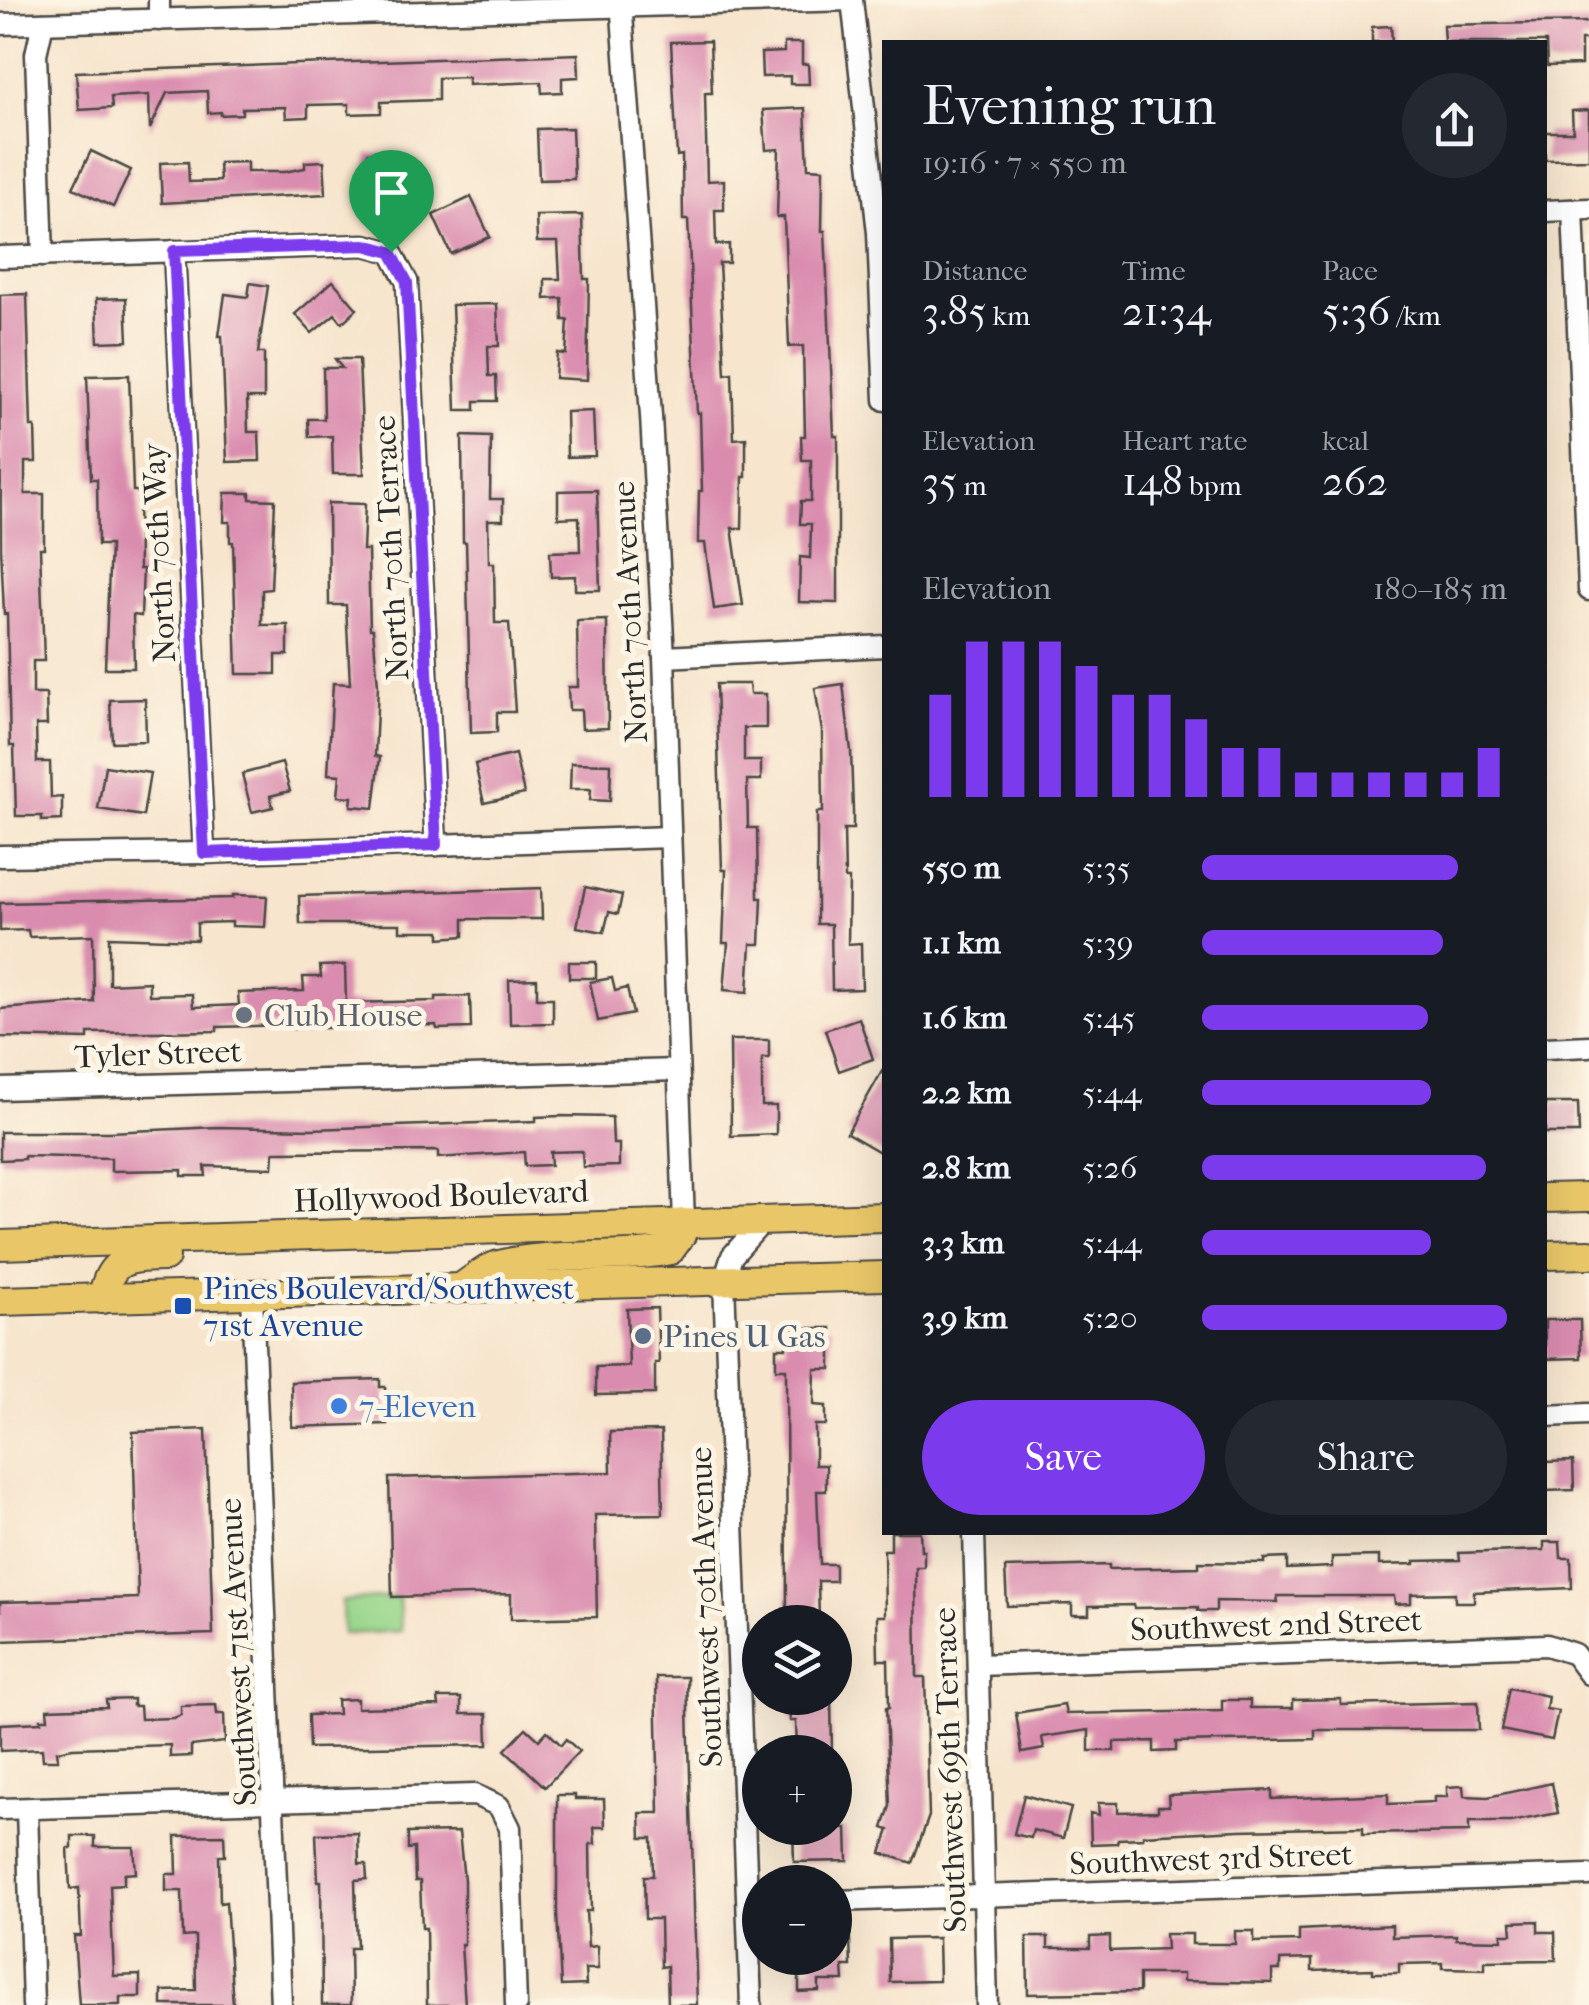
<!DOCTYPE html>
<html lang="en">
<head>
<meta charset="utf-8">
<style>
  :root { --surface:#171b24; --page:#242831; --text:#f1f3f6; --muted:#9ea1a6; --accent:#7c3aed }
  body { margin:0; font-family:"IM FELL French Canon",serif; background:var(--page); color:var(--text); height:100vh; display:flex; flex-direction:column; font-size:38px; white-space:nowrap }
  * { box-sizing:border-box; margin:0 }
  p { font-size:32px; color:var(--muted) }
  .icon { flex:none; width:55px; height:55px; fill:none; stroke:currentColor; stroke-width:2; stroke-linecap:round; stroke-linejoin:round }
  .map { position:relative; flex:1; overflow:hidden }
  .side { position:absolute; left:882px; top:40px; width:665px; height:1495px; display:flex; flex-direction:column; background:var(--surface); border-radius:0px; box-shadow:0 10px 40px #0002 }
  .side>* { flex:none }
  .tools { position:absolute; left:742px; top:1605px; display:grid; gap:20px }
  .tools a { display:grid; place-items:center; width:110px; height:110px; border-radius:50%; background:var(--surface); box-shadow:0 10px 40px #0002; font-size:50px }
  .pin { position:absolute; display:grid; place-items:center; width:85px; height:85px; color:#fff; margin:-102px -42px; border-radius:50% 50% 50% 0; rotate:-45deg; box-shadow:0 0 10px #0007 }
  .pin .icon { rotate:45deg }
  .round { display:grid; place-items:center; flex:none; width:105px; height:105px; border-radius:52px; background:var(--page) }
  .overview { display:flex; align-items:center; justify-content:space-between; height:170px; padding:0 40px }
  h1 { font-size:55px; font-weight:600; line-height:75px }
  .stats { display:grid; grid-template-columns:repeat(3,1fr); gap:15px; height:170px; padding:10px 40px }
  .stats div { display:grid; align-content:center }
  .stats b { font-size:42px; font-weight:600 }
  .stats small { font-size:28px; font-weight:400 }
  .stats p { font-size:28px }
  .chart { height:280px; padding:20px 40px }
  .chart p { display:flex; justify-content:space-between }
  .chart svg { width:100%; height:180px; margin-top:10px; stroke:var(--accent); stroke-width:6 }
  .primary-button { display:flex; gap:20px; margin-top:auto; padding:20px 40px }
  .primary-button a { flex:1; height:115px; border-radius:60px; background:var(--accent); color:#fff; font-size:40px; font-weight:600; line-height:115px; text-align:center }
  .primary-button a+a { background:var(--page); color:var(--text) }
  ul { padding:0 40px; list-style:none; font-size:32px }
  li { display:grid; grid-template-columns:160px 120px 1fr; align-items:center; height:75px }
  li i { height:25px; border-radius:12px; background:var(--accent) }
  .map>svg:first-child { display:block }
</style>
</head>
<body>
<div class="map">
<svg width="1589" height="2005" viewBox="0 0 1589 2005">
  <rect width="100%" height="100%" fill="#fcf5e5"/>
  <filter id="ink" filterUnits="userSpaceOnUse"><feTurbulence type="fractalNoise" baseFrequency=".01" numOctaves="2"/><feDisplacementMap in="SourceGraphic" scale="20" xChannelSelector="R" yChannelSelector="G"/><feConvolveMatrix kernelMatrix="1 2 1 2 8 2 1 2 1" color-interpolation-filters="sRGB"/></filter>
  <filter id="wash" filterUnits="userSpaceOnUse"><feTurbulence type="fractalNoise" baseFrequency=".0048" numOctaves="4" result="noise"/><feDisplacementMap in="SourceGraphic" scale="40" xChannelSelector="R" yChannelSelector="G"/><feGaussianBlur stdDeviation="2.25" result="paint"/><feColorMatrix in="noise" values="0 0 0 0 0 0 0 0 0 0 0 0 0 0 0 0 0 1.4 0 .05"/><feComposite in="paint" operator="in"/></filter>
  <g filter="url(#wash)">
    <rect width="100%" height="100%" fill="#f7e5cd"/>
    <path fill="#98d68b" stroke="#62805b" stroke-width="2.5" d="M392,1597l7,1 2,33 -58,3 -1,-33z"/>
    <g id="blocks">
      <g fill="#da8caf">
        <path d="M1589,22v18h-8v25l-34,1 -1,-24h-102l-1,-17z"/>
        <path d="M1391,26l1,16h-20v-15z"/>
        <path d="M710,41l2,52h-7l2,88 17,-1v30h-9l1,35 13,-1v19h-10l6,111 7,-1 2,66 12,-1v39h-3l-1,51h-10l11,77 -29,4 -9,-66h-7l1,-52h3l-2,-78h-3l-9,-193h-5l-1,-65 -5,1 -6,-114z"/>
        <path d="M784,43h18v21h6l1,20h-19v-8l-28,1 -1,-24 23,-1z"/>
        <path d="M578,54l1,23 -17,1v14l-20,1 -1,-11 -73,3v-8l-30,1v22l-57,2v11l-32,1v-10l-41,1v12l-22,1 -1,-11 -43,1v6l-21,1v-3l-13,1 -1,-22 -40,2 -17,36 -1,-34 -38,2 1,11 -33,2 -3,-38z"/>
        <path d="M805,108l3,60 15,1 -1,62h3l9,205h4v167l-39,-1 1,-45 10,1 1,-34h-11l1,-23h10v-41h-9l-1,-24h4l-2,-90 -14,1 -5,-130h-7l2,-68 -13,1 -3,-40z"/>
        <path d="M1589,110v49l-44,1v-28h28l-1,-21z"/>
        <path d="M572,128l2,51 -35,1 -2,-51z"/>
        <path d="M91,151l40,19 -18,37 -40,-19z"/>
        <path d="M368,153l32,3 -2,22 10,1 -2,17 -42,-4z"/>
        <path d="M324,161l2,33 -164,9 -2,-40 28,-1 1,20 31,-1 -1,-18 28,-1v10h37l21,-4v-6z"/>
        <path d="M471,197l19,40 -39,17 -18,-39z"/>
        <path d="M582,215l2,64h5l-2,101 -32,-2 2,-25 9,1 2,-34h-5l-1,-22 -17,1v-20h15l-2,-37h-21l-1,-26z"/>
        <path d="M333,281l24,28 -15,14 -7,-9 -23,19 -17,-19z"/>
        <path d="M250,283l18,3 -10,67h6v45h-17l1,34h11l1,29 -33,1 -5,-126h-3l6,-42 23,3z"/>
        <path d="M27,294l4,133h4l1,35h-11v32h19v54h-4l4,113h-11v33h13l1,31h-11l1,37h13l1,36 11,-1v23l-20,1v-5h-26l-2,-70h-4l-3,-132h-3l-3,-66 -1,-253z"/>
        <path d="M126,298l2,43 -30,1 -2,-43z"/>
        <path d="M497,304l2,42h-11l1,30h7l1,25h-22v9h-19l-4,-105z"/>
        <path d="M335,359h24l5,115h-31l-1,-38 -23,1 -1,-18h16l-1,-51h19z"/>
        <path d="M129,375l4,116h5l1,78h4l-2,47 -8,-1 1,53h-29l5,-123h-12l-1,-66h-6l-4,-103z"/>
        <path d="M593,411l2,45 -28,1 -1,-45z"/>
        <path d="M462,436l29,1 -1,62h13v21h-15l1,43h5l1,60h14l6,89h-18v20l-26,1 -5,-191h-3z"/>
        <path d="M597,490l3,100h-25v-14l-24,1 -1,-25 30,-1 -1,-34 -21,1v-27z"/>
        <path d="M225,493h25v6l25,1 -4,89 -9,1v35h26v30h-12v19h-39l-4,-132h-3v-20h-6z"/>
        <path d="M328,503l37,1 -2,46h5l2,79h3l5,56 -3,71 5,1 -6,51 -23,-2 1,-9 -14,-1 2,-21 -12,-1 5,-91 17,1 -4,-79h-17z"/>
        <path d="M607,620l1,108 -26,1 -1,-19h-12l-1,-23h10l-1,-66z"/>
        <path d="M716,684h33l1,10h16v34h-22v33h17v19h-14l1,48h9l1,70h4l-2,46h-9l-3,48 -24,-2 4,-47h-5l3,-73h-4z"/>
        <path d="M843,684l8,67 2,60v18h-9l1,50h4l-1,65 13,-1 1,46 -30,1 -1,-66h-14v-112h6l-1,-81 -7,-43z"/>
        <path d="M145,699l1,42 -34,1 -2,-42z"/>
        <path d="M515,754l9,40 -40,9 -9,-39z"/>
        <path d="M282,763l8,28 -20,5 3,11 -21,5 -10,-38z"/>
        <path d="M571,763l40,1 -1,37 -20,-1 1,-11h-21z"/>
        <path d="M105,766l45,7 -7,43 -45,-7z"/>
        <path d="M585,887l37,8 -4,19 -9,-2 -5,20 -27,-5z"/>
        <path d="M541,888l1,31h-78v17l-24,2v-7h-40v-7h-100l-1,-28z"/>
        <path d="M233,895l34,1 -2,31 -33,-1v-4l-35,1v17l-88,-3v47l40,-2v13l43,-1 1,13 46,-2 -1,-12 66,-2 -1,-14h18l-1,-11 25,-1 1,38 90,-2v-4l34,-1 1,32 -34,1 -1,-4 -144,4v-4l-75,2v4l-129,2v6l-88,-2v-28l94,-7 -1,-67 -64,2 -1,-7 -28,1v-28l233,-5z"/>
        <rect x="569" y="962" width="27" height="16"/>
        <path d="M612,978l3,13 12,-3 6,26 -35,7 -8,-39z"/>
        <path d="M537,979v19h16v25l-43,1 -1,-44z"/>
        <path d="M859,1018l14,41 -34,12 -14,-41z"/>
        <path d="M730,1040h39v18h-7v48h14v28l-45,2z"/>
        <path d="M885,1066v89l-38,-22z"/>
        <path d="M1545,1103h33l1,30h-34z"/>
        <path d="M561,1116l51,1 1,27h6v22l-36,1 -1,-16 -32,1 1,13 -26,1 -1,-14 -86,6v-7l-164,1 -1,16 -68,-2 1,10h-24v-6l-71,1v-13l-87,-2v3l-24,1v-28h110l108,-5 94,2 224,-8v-4z"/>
        <path d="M657,1308l2,55h-4v31l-59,1v-28l33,-1 -2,-57z"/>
        <path d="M1545,1320h35l1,38 -36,1z"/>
        <path d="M786,1328h45v41h-16l-1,36 12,1v19h-11v40h11v26h-9l3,73h15v17h-17l1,41h-32l-1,-253h-10v-21h10z"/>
        <path d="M380,1379v8h5l2,37 -95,3 -1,-45z"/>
        <path d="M206,1429l7,205 -213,7v-39l138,-4 -5,-166z"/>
        <path d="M661,1431l2,83 -68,1 2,102 -86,2v-25l-119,3 -3,-119 222,-6 -1,-40z"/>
        <path d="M1573,1461l1,29 -29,1v-29z"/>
        <path d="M891,1532h29l1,18h3v17h-8l1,110h8l4,139 -17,47 -31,-10 8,-23 -6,-2 7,-22 -4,-98h3l-1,-48h-10l-1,-44h8l-1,-66h7z"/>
        <path d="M1544,1542h16l1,16h10l1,30 -98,4v10h-19v-9l-44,1v9l-16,1 -1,-8h-117l1,6 -62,-1v10h-18v-4l-64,1 -1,-3 -44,1v9h-17v-11l-65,2 -2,-38 104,-3v4l90,-2v-5l65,1v-4l23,-1v11l45,-2v-10l47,-1v9l36,-1v-3l45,-1 -1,-7 85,-3z"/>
        <path d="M656,1677h31l10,328h-29l-1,-39 -6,1 -1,-48h-15l-1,-43h9l-1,-38h-11l-1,-25h19z"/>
        <path d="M1509,1688l39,8 -2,13 12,2 -6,29 -51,-10z"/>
        <path d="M438,1698h23v16h26l1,31 -179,3 -1,-33 30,-1 -1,-14 20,-1v9l82,-2z"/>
        <path d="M789,1698h42l1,54h-35l-1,-31h-6z"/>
        <path d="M133,1699v7h7l1,13 33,-1 7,-3v-9l35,-1 1,9h7l1,28 -34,4v10l-21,1v-12l-97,3 -16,3 1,9h-15l-1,-11 -42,2v-27l41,-2v-3h7l-1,-10 60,-2 -1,-7z"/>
        <path d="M1341,1699v6l137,-3 1,28h-164v9l-139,3v9l-22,1v-11l-40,1v9h-25v-21l-47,7 2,12 -22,4 -6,-40 48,-8 2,9 156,-3v-11h28v8h43v-8z"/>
        <path d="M526,1728l13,12 8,-9 14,14 5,-6 13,12 -34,36 -40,-37z"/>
        <path d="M1552,1783l6,30 -48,9h-41v10l-106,2v-7l-124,3 -96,5v3l-25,1 -1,4 -26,1 -1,-31 9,2 -1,-12h20v9l40,-1v-5h11l-1,-11 104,-5v9l116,-5v10l46,-2v-5h13v-10l16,-1 1,10 24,1z"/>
        <path d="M557,1795h18v4h29l1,28h-11l1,17h-5l1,67h-5l2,36 9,-1 1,23h-13l1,16 -25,1 -4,-74z"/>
        <path d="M1024,1795l47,13 -8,30 -30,-8 -2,8 -17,-4z"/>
        <path d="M793,1828h54l1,33 -54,1z"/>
        <path d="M459,1832l5,48v64h-3l4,61h-38l-1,-77h-4l-2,-47h-5l-1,-33 -6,1v-16z"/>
        <path d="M358,1833l1,31h7l1,15 -12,1 2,68h-7l1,57h-29l-1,-124h-3l-2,-47z"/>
        <path d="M224,1835l1,21h-6l1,47 6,-1 7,103h-71v-14l34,-1 -1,-54 -12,1 -1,-46h-16v-17h11l-1,-38z"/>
        <path d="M72,1836h23v11h39l2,26 -12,1v10l-14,1 4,91 26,-1v22h-20v8h-41l-5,-69h7l-2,-48 -9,1 -2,-41h4z"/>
        <path d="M849,1914l2,52h-8l1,15h-25v10l-20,1v-24h14v-10h22v-43z"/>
        <path d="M1538,1921v11h17l1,28 -71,1v8l-42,-1v-5l-44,1v9h-26v-4l-61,2v-12l-32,1v10h-8v13l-89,-2v-7h-44v18l-111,2 -1,-57h21v11h42v-11l20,-1v15l56,-2 -1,-15h27v10h43v-13h19v11l45,-1v-11l93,-5v12l64,-2v4l46,1v-6h10l-1,-12z"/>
        <path d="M938,1938l1,43 -49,1 -1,-43z"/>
      </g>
    </g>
  </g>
  <g filter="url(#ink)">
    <use href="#blocks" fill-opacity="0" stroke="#4a4743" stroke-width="2.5"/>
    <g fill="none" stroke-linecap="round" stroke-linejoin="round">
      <g stroke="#4a4743" stroke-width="25">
        <g id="minor">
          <path d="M159,0v20"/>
          <path d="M621,0l30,416 13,241 20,566"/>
          <path d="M852,0l26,233 7,167"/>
          <path d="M43,23l-7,31 7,202"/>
          <path d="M0,24l852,-24"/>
          <path d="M1573,210l16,380"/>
          <path d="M1545,211l44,-2"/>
          <path d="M174,251l30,602"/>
          <path d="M0,257l365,-12 26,7 16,30 29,563"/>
          <path d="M664,657l221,-11"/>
          <path d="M0,856l204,-3 466,-16"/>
          <path d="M1545,1048l44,-2"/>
          <path d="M0,1089l678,-19"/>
          <path d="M252,1295l29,710"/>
          <path d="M1545,1416l44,-2"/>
          <path d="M974,1532l13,473"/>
          <path d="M978,1665l569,-20 27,9 15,20"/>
          <path d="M0,1809l475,-14 24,11 11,22 6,177"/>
          <path d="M27,1809l6,196"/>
          <path d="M835,1901l754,-26"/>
          <path d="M751,2005l-27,-724 8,-25 31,-35"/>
        </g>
      </g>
      <g stroke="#4a4743" stroke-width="32">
        <g id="highway">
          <path d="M1545,1198l44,-1"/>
          <path d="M0,1245l885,-28"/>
          <path d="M1545,1255l44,-1"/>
          <path d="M459,1289c12,-8 26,-20 40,-24 55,-14 115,-4 171,-15l11,-15 3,-12"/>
          <path d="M102,1299c9,-42 24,-41 63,-42"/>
          <path d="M0,1301l885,-25"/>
        </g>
      </g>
      <use href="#minor" stroke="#fff" stroke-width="20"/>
      <use href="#highway" stroke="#e9c769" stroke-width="28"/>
    </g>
  </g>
  <g fill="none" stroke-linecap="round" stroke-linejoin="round" filter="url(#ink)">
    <g stroke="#fff" stroke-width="20">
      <path id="route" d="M365,245l26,7 16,30 29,563 -232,8 -30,-602z"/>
    </g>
    <use href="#route" stroke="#7c3aed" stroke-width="12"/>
  </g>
  <circle fill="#6b7280" stroke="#fcf5e5" stroke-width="4" cx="244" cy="1015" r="10"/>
  <rect fill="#1a4fb4" stroke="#fcf5e5" stroke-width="4" x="173" y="1296" width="20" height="20" rx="5"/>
  <circle fill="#5c6f8a" stroke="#fcf5e5" stroke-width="4" cx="643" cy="1336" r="10"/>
  <circle fill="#3f7fe0" stroke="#fcf5e5" stroke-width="4" cx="339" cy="1406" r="10"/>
  <g text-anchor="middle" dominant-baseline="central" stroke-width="10" stroke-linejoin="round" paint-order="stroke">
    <g font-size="32" fill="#2b2b2b" stroke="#fcf5e5">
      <text transform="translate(391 548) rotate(-93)">North 70th Terrace</text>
      <text transform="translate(159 553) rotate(-93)">North 70th Way</text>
      <text transform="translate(630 612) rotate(-93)">North 70th Avenue</text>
      <text transform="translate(158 1054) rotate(-2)">Tyler Street</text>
      <text transform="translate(441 1196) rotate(-2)">Hollywood Boulevard</text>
      <text transform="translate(706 1607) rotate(-92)">Southwest 70th Avenue</text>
      <text transform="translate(1276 1625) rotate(-2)">Southwest 2nd Street</text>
      <text transform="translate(238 1652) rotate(-93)">Southwest 71st Avenue</text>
      <text transform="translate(950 1770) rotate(-92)">Southwest 69th Terrace</text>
      <text transform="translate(1211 1859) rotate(-2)">Southwest 3rd Street</text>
    </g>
    <g font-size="32" fill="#5b616d" stroke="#fcf5e5" text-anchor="start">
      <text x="264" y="1015">Club House</text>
    </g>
    <g font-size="32" fill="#164399" stroke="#fcf5e5" text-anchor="start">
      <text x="203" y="1288">Pines Boulevard/Southwest<tspan x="203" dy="37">71st Avenue</tspan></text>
    </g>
    <g font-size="32" fill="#4e5e75" stroke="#fcf5e5" text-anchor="start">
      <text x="663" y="1336">Pines U Gas</text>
    </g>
    <g font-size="32" fill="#366cbe" stroke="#fcf5e5" text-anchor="start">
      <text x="359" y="1406">7-Eleven</text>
    </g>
  </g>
</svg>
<div class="tools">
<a><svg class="icon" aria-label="layers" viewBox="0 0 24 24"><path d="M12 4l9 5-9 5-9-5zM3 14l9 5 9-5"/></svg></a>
<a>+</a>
<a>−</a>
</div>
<div class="pin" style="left:391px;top:252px;background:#1e9e55"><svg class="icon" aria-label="arrive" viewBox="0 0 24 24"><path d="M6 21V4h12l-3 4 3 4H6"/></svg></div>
<section class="side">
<div class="overview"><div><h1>Evening run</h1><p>19:16 · 7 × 550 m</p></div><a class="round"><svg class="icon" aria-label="share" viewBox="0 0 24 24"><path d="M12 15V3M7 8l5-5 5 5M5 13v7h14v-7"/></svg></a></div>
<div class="stats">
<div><p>Distance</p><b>3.85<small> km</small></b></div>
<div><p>Time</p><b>21:34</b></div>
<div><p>Pace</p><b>5:36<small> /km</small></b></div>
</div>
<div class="stats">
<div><p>Elevation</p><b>35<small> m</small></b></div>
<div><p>Heart rate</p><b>148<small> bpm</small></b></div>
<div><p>kcal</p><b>262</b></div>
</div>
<div class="chart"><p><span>Elevation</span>180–185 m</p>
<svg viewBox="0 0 160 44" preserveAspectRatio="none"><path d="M5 44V19M15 44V6M25 44V6M35 44V6M45 44V12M55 44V19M65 44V19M75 44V25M85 44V32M95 44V32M105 44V38M115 44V38M125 44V38M135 44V38M145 44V38M155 44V32"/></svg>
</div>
<ul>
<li><b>550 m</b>5:35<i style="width:84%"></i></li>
<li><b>1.1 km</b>5:39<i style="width:79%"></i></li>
<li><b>1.6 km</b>5:45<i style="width:74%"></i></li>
<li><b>2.2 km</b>5:44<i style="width:75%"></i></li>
<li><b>2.8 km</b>5:26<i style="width:93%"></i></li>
<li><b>3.3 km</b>5:44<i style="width:75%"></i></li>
<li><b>3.9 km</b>5:20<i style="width:100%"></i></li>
</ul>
<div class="primary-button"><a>Save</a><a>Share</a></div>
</section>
</div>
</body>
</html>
